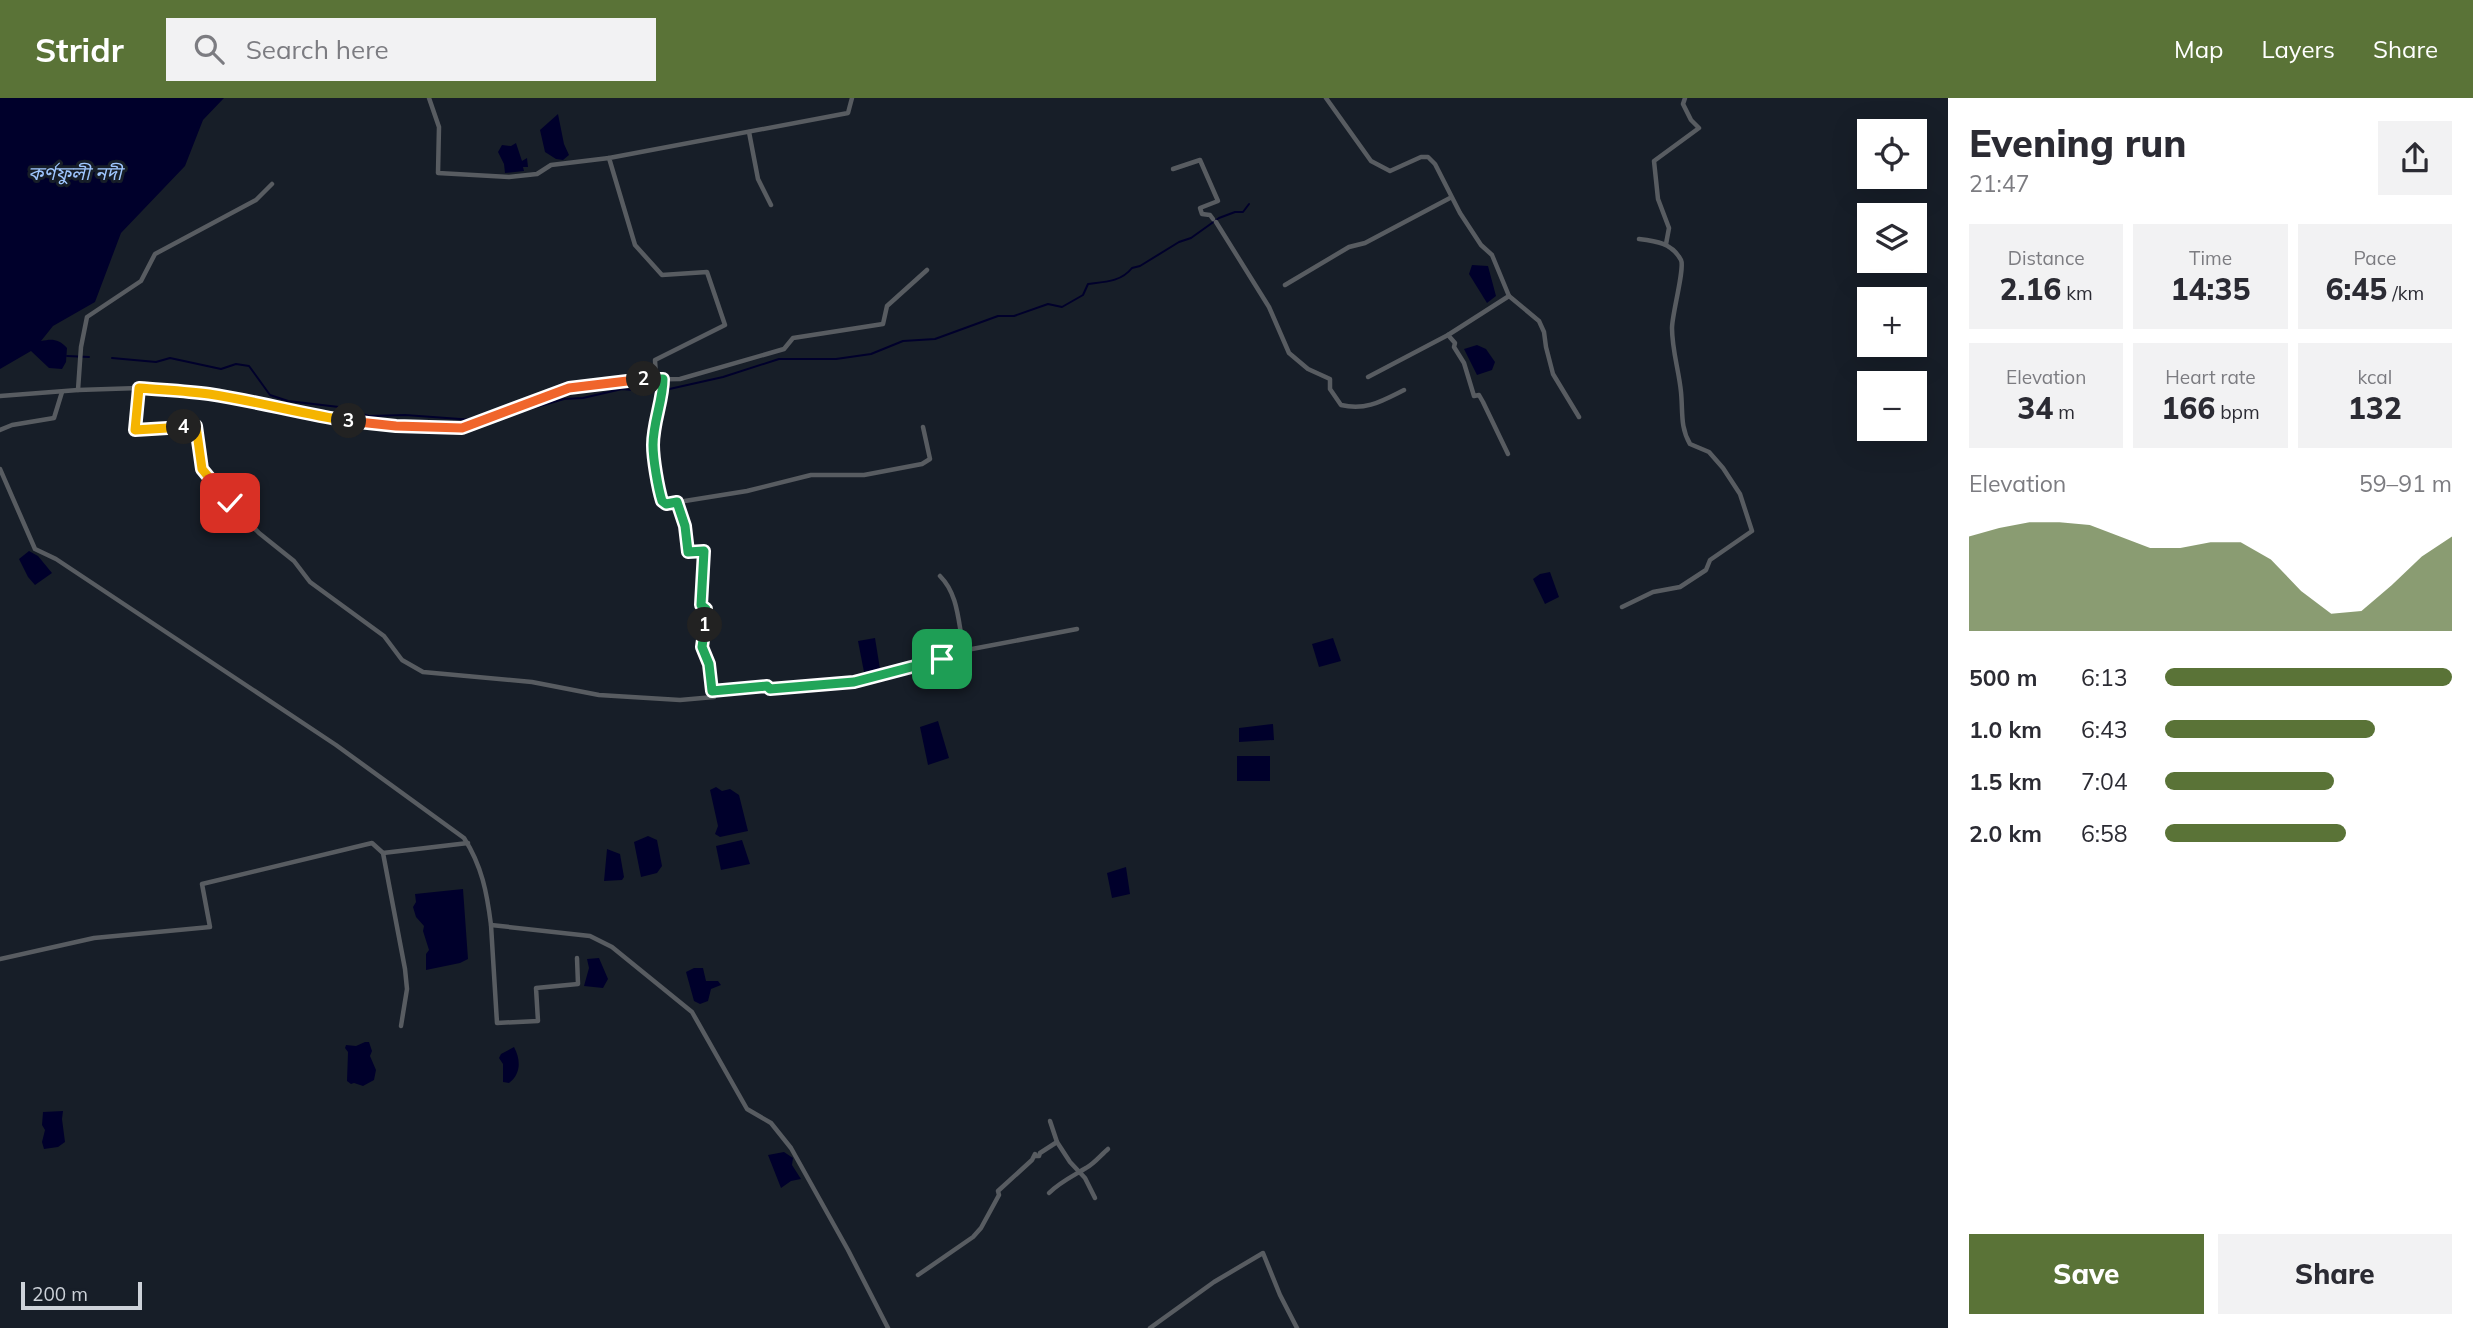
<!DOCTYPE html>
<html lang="en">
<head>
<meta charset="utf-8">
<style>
  :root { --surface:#fff; --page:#f2f2f3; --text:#2b2b33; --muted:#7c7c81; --accent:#5a7337 }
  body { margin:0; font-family:Mulish,"Noto Sans Bengali",sans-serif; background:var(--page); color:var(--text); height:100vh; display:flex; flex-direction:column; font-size:26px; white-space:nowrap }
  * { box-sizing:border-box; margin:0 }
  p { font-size:23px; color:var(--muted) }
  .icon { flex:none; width:38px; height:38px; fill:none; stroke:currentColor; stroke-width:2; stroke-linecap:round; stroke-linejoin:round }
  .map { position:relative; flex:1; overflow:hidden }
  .panel { display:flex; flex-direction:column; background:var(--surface); width:525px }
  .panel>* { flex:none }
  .controls { position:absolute; left:1857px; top:21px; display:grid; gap:14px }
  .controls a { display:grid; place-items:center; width:70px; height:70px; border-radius:0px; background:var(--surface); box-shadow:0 7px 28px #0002; font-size:35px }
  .scale { position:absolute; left:21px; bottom:18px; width:121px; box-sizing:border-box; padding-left:7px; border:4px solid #cdd2d9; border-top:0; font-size:19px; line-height:24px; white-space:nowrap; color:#cdd2d9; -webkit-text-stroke:5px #171e28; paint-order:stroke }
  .pin { position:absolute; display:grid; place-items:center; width:60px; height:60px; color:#fff; margin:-30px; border-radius:14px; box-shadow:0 4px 10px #0006 }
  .km { position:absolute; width:35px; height:35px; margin:-18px; border-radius:50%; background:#222; color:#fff; font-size:19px; line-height:35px; text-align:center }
  .round { display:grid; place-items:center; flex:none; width:74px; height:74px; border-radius:0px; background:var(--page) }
  .summary { display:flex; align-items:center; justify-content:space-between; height:119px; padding:0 21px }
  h1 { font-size:38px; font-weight:800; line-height:52px }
  .figures { display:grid; grid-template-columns:repeat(3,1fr); gap:10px; height:119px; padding:7px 21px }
  .figures div { display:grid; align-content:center; border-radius:0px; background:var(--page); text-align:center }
  .figures b { font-size:30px; font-weight:800 }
  .figures small { font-size:19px; font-weight:400 }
  .figures p { font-size:19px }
  .chart { height:196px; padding:14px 21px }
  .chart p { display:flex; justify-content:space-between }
  .chart svg { width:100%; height:126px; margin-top:7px; fill:var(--accent); opacity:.7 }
  .button { display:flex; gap:14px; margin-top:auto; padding:14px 21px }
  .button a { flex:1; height:80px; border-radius:0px; background:var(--accent); color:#fff; font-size:28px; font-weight:800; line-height:80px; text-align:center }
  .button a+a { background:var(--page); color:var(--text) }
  ul { padding:0 21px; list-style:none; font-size:23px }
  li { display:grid; grid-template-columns:112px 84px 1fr; align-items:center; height:52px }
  li i { height:18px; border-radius:9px; background:var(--accent) }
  header { display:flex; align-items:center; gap:42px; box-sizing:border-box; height:98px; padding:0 35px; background:var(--accent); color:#fff }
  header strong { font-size:33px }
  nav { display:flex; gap:38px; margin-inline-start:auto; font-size:24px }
  .search { width:490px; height:63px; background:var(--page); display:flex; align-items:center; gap:18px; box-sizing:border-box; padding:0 24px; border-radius:0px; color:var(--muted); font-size:26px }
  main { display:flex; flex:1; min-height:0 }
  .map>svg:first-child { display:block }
</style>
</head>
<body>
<header>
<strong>Stridr</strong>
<div class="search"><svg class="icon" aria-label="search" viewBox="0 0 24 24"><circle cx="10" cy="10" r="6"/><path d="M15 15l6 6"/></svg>Search here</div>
<nav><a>Map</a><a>Layers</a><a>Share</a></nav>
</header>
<main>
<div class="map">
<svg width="1948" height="1230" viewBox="0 0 1948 1230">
  <rect width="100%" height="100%" fill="#171e28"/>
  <g fill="#00002b">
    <path d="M0,0h224l-21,22 -18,46 -64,67 -26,69 -42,24 -12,15c10,-2 17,-3 26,7l-1,14 -4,7 -13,-1 -18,-17 -31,18z"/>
    <path d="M558,16l6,30 5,11 -6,5 -7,-1 -11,-7 -5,-22z"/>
    <path d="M516,45l6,18 5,-3 1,9h-5l1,4 -19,2 -1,-9 -6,-12 4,-7 9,1z"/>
    <path d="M1472,167l16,1 8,30 -9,7 -18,-29z"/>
    <path d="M1477,247l9,4 9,13 -3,8 -15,5 -13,-26z"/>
    <path d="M29,453l9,5 14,17 -17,12 -7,-8 -9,-18z"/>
    <path d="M1550,474l9,25 -14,7 -12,-25 7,-5z"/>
    <path d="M875,540l5,31 -16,3 -6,-31z"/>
    <path d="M1333,540l8,23 -22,6 -7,-23z"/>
    <path d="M938,623l11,37 -21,7 -8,-38z"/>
    <path d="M1273,626l1,16 -35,2v-14z"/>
    <rect x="1237" y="658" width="33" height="25"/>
    <path d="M716,689l6,4 8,-2 9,6 9,36 -28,6 -5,-3 3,-8 -8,-36z"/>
    <path d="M648,738l9,4 5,26 -5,7 -16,4 -7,-35z"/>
    <path d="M742,742l8,24 -29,6 -5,-24z"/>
    <path d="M607,751l13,5 4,23 -2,3 -18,1z"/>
    <path d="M1126,769l4,27 -18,4 -5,-25z"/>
    <path d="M463,791l5,70 -8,4 -34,7v-16l3,-4 -6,-19 1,-5 -8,-9 -3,-10 3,-5 -1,-8z"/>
    <path d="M599,860l9,21 -5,9 -19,-2 5,-18 -2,-9z"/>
    <path d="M694,870h9l3,13h12l3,4 -10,4 -3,12 -8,3 -6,-3 -8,-29z"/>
    <path d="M365,944h4l3,9 -2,5 6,14 -2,10 -11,6 -9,-3 -3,1 -4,-3 1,-29 -3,-4 1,-3 10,1z"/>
    <path d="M514,949c7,13 7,27 -5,36l-6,-1v-18l-4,-6 2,-4z"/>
    <path d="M63,1013l-1,8 3,23 -7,5 -14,2 -2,-7 3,-12 -3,-5 1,-13z"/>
    <path d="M784,1054l9,6 -1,7 9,14 -10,2 -10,7 -13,-33z"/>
  </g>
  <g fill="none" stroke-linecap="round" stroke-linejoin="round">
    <g stroke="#00002b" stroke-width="2">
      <path d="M67,258l22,1"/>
      <path d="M112,260l44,4 14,-4 51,11 15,-5 13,2 21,29 18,6 51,6 30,9 36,-1 69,5 20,-7"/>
      <path d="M510,314l13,-1 41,-12 19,-1 39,-9 34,3 67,-15 56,-18h57l35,-5 32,-13 32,-2 63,-23h16l34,-12 14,3 21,-12 5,-11c16,-2 33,-2 44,-16l8,-2 39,-24 12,-4 28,-20 16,-6h8l6,-8"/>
    </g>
    <g stroke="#585c61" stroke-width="4.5">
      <path d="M429,0l10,29 -1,46 71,4 28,-3 14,-9 58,-7"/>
      <path d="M1326,0l45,63 19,10 31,-14h7l7,7 25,49 21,32 11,10 17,41 30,25 5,11 2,15 7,27 26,43"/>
      <path d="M749,34l9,47 13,26"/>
      <path d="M1173,71l27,-9 18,41 -18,7 2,6 8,1 3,4"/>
      <path d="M1216,124l53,85 20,46 19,16 22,10v10l11,16c25,6 41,-4 63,-15"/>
      <path d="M1666,146l3,-16 -11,-29 -4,-38 45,-33 -8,-8 -8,-16 2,-6"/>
      <path d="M1285,187l64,-38 16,-4 85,-45"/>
      <path d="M1448,237l7,8 -1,4 10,16 10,33 5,-1 4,7 25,52"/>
      <path d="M1368,279l80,-42 61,-39"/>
      <path d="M656,280l-1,-18 70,-35 -18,-53 -45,3 -27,-30 -26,-87 239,-45 4,-15"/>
      <path d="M663,281c0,22 -10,43 -10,66 0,14 5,43 9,56l4,3 81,-13 64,-16h53l58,-11 8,-5 -7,-32"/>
      <path d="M139,291l-4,41 61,-4 6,43 28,34 29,30 35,28 16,21 74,54 18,24 21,12 109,10 67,13 81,5 34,-3"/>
      <path d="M78,292l3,-43 6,-30 54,-36 14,-27 101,-54 16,-16"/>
      <path d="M0,298l78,-6 61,-2 69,6 52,9 45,12 57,8 100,4 107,-39 50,-8 61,-1 104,-30 9,-11 90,-14 4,-18 40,-36"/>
      <path d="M0,332l12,-5 42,-7 8,-26"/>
      <path d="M0,371l35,80 21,10 280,186 128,93c18,28 23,55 27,87l99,11 22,11 80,65 55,97 24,14 20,25 57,102 40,78"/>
      <path d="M677,404l8,24 3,26 16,-1 -4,54 6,4 -4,38 7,17 3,27 55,-5 3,3 84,-6 88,-24 -4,-20"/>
      <path d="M940,478c18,18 18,44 23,69l9,4 105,-20"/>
      <path d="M1622,509l31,-15 27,-5 26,-17 4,-10 42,-29 -12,-37 -17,-26 -14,-16 -19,-8c-10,-17 -7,-32 -9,-52 -2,-21 -9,-42 -9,-64 0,-14 13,-60 9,-68 -9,-17 -25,-19 -42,-21"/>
      <path d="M383,755l22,116 2,20 -6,37"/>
      <path d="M491,827l6,98 41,-2 -2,-33 42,-4 -1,-26"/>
      <path d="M0,861l94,-21 116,-11 -8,-43 170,-41 11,10 85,-10"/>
      <path d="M1050,1023l7,21 13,20 15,16 10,20"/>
      <path d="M1035,1058h4l1,-3 17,-11"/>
      <path d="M1049,1095c11,-11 24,-17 37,-25 8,-4 15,-13 22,-19"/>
      <path d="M918,1177l55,-38 8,-9 18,-33 -1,-4 34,-31 3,-6"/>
      <path d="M1150,1230l64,-46 49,-29 17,42 17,33"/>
    </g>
  </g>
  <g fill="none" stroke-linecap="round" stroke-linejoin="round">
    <g stroke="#fff" stroke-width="14">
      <path id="split-1" d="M705,527l-3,22 7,17 3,27 55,-5 3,3 84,-7 88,-23"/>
    </g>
    <g stroke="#fff" stroke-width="14">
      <path id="split-2" d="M644,281h19c0,22 -10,43 -10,66 0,14 5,43 9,56l4,3 11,-2 8,24 3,26 16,-1 -3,54 5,4 -1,16"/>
    </g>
    <g stroke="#fff" stroke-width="14">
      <path id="split-3" d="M349,323l47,5 66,2 107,-40 75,-9"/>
    </g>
    <g stroke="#fff" stroke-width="14">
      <path id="split-4" d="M184,329l-49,3 4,-42c23,2 47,3 70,6 47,7 93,20 140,27"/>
    </g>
    <g stroke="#fff" stroke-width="14">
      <path id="split-5" d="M184,329l12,-1 6,43 28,34"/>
    </g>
    <use href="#split-1" stroke="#22a559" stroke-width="9"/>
    <use href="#split-2" stroke="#22a559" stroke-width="9"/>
    <use href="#split-3" stroke="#f0652b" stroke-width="9"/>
    <use href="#split-4" stroke="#f5b400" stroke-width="9"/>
    <use href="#split-5" stroke="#f5b400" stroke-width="9"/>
  </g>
  <g text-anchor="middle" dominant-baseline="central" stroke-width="6" stroke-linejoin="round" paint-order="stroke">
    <g font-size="19" font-style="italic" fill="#9fc6fe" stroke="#171e28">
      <text x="75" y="75">কর্ণফুলী নদী</text>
    </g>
  </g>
</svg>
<div class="controls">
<a><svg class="icon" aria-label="locate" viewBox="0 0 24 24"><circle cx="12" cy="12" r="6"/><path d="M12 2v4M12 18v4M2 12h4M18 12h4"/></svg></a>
<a><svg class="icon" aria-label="layers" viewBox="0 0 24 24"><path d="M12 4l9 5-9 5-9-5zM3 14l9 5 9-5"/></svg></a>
<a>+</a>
<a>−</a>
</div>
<div class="scale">200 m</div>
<div class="pin" style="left:942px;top:561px;background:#1e9e55"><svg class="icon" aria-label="arrive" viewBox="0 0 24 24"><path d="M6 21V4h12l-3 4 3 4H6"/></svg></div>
<div class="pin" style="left:230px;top:405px;background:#d93025"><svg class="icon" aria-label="check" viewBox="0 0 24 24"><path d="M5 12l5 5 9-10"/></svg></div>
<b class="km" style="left:705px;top:527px">1</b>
<b class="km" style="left:644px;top:281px">2</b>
<b class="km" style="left:349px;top:323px">3</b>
<b class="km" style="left:184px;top:329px">4</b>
</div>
<section class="panel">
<div class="summary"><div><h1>Evening run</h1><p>21:47</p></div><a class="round"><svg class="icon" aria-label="share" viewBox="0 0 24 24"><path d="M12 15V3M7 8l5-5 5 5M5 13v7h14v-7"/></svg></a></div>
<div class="figures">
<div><p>Distance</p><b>2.16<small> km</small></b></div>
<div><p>Time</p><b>14:35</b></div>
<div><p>Pace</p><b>6:45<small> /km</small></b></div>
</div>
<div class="figures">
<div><p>Elevation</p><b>34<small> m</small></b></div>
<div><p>Heart rate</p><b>166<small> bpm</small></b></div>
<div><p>kcal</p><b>132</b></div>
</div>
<div class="chart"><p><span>Elevation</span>59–91 m</p>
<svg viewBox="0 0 160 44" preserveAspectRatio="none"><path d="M0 44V11L10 8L20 6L30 6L40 7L50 11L60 15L70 15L80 13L90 13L100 19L110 30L120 38L130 37L140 28L150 18L160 11V44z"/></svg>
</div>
<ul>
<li><b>500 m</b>6:13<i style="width:100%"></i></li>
<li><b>1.0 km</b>6:43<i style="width:73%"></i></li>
<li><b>1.5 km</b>7:04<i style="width:59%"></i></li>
<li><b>2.0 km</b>6:58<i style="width:63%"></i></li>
</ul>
<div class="button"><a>Save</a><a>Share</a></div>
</section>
</main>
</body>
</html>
